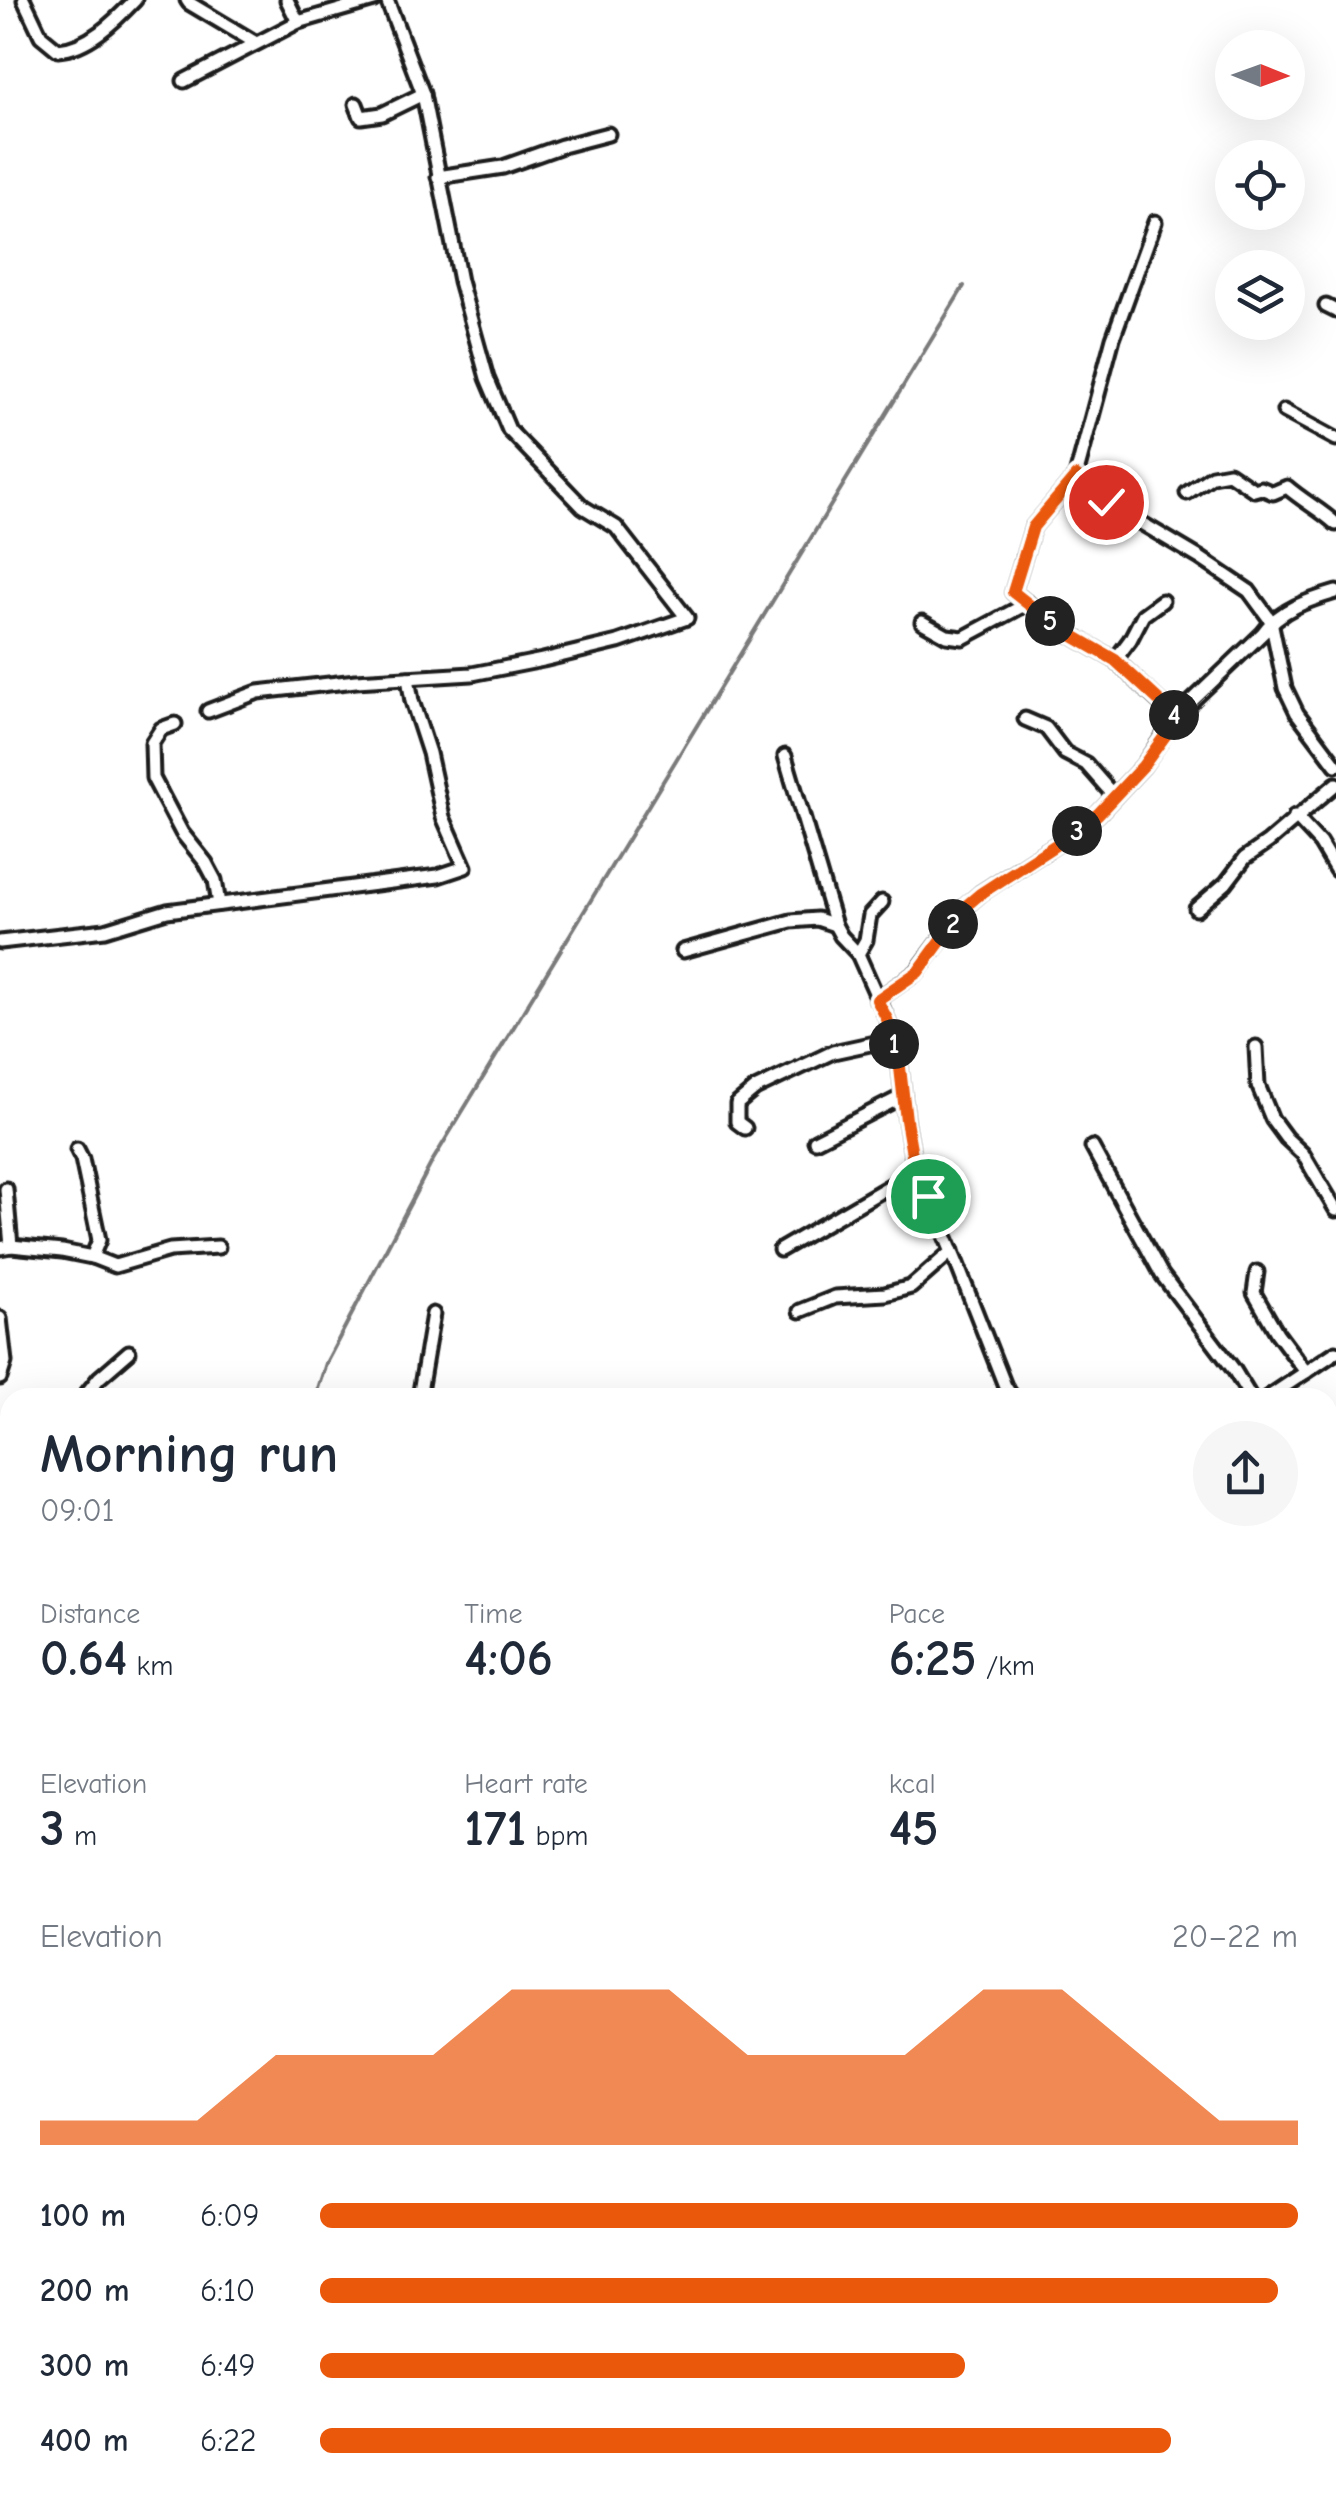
<!DOCTYPE html>
<html lang="en">
<head>
<meta charset="utf-8">
<style>
  :root { --surface:#fff; --page:#f6f6f7; --text:#1f2937; --muted:#747a83; --accent:#ea580c }
  body { margin:0; font-family:"Comic Neue",sans-serif; background:var(--page); color:var(--text); height:100vh; display:flex; flex-direction:column; font-size:38px; white-space:nowrap }
  * { box-sizing:border-box; margin:0 }
  p { font-size:32px; color:var(--muted) }
  .icon { flex:none; width:55px; height:55px; fill:none; stroke:currentColor; stroke-width:2; stroke-linecap:round; stroke-linejoin:round }
  .map { position:relative; flex:1; overflow:hidden }
  .panel { position:absolute; left:0px; top:1388px; width:1338px; height:1112px; display:flex; flex-direction:column; background:var(--surface); border-radius:30px 30px 0 0; box-shadow:0 10px 40px #0002 }
  .panel>* { flex:none }
  .needle { width:65px; rotate:91deg }
  .controls { position:absolute; left:1215px; top:30px; display:grid; gap:20px }
  .controls a { display:grid; place-items:center; width:90px; height:90px; border-radius:50%; background:var(--surface); box-shadow:0 10px 40px #0002; font-size:50px }
  .pin { position:absolute; display:grid; place-items:center; width:85px; height:85px; color:#fff; margin:-42px; border:5px solid #fff; border-radius:50%; box-shadow:0 2px 10px #0007 }
  .km { position:absolute; width:50px; height:50px; margin:-25px; border-radius:50%; background:#222; color:#fff; font-size:28px; line-height:50px; text-align:center }
  .round { display:grid; place-items:center; flex:none; width:105px; height:105px; border-radius:52px; background:var(--page) }
  .headline { display:flex; align-items:center; justify-content:space-between; height:170px; padding:0 40px }
  h1 { font-size:55px; font-weight:700; line-height:75px }
  .figures { display:grid; grid-template-columns:repeat(3,1fr); gap:15px; height:170px; padding:10px 40px }
  .figures div { display:grid; align-content:center }
  .figures b { font-size:50px; font-weight:700 }
  .figures small { font-size:28px; font-weight:400 }
  .figures p { font-size:28px }
  .chart { height:280px; padding:20px 40px }
  .chart p { display:flex; justify-content:space-between }
  .chart svg { width:100%; height:180px; margin-top:10px; fill:var(--accent); opacity:.7 }
  ul { padding:0 40px; list-style:none; font-size:32px }
  li { display:grid; grid-template-columns:160px 120px 1fr; align-items:center; height:75px }
  li i { height:25px; border-radius:12px; background:var(--accent) }
  .map>svg:first-child { display:block }
</style>
</head>
<body>
<div class="map">
<svg width="1336" height="2498" viewBox="0 0 1336 2498">
  <rect width="100%" height="100%" fill="#fff"/>
  <filter id="ink" filterUnits="userSpaceOnUse"><feTurbulence type="fractalNoise" baseFrequency=".01" numOctaves="2"/><feDisplacementMap in="SourceGraphic" scale="20" xChannelSelector="R" yChannelSelector="G"/><feConvolveMatrix kernelMatrix="1 2 1 2 8 2 1 2 1" color-interpolation-filters="sRGB"/></filter>
  <g filter="url(#ink)">
    <g fill="none" stroke-linecap="round" stroke-linejoin="round">
      <g stroke="#7a7a7a" stroke-width="4">
        <path d="M315,1398l11,-35 107,-203 531,-874"/>
        <path d="M0,1744l10,-5"/>
        <path d="M1328,2324l8,-7"/>
        <path d="M1156,2498l6,-8"/>
      </g>
      <g stroke="#1c1c1c" stroke-width="19">
        <g id="street">
          <path d="M24,0l17,36 17,14c30,-2 57,-29 77,-50"/>
          <path d="M187,0l2,3 67,40"/>
          <path d="M287,0l11,22"/>
          <path d="M184,81l114,-59 76,-22"/>
          <path d="M356,104l5,13 21,-3 41,-20"/>
          <path d="M438,177l65,-10 59,-21 46,-12"/>
          <path d="M1155,222l-42,116 -37,138 -43,51 -20,65 43,34 59,34 62,58"/>
          <path d="M1326,306l10,5"/>
          <path d="M1284,411l52,28"/>
          <path d="M1076,476l30,26 94,56 49,33 22,30 14,67 12,25 39,52"/>
          <path d="M1187,493l25,-17 17,-3 25,17 7,-2 12,5 14,-6c16,14 34,23 49,37"/>
          <path d="M922,622l25,14 16,2 65,-35"/>
          <path d="M1115,660l15,-20 13,-25 19,-14"/>
          <path d="M208,711l50,-19 98,-11 116,-7 71,-14 75,-18 69,-24 -71,-91 -33,-20 -74,-77 -22,-52 -27,-97 -37,-187 -36,-94"/>
          <path d="M1025,719l21,9 19,25 21,11 28,32"/>
          <path d="M175,724l-14,5 -9,14 1,35 29,55 24,30 9,17 4,24"/>
          <path d="M785,756l50,169 6,11 17,18 29,65 12,40 7,60 7,41 44,104 48,122 8,12"/>
          <path d="M1295,816l25,27 16,27"/>
          <path d="M1196,909l30,-26 19,-25 23,-16 68,-58"/>
          <path d="M0,942l105,-12 62,-19 271,-35 27,-9 -22,-50 -14,-64 -17,-52 -4,-23"/>
          <path d="M683,951l108,-30 26,-2 18,6"/>
          <path d="M858,954l8,-14 4,-25 12,-13"/>
          <path d="M877,1000l40,-28 50,-67 14,-12 90,-58 27,-21 45,-48 27,-39 23,-27 70,-67c17,-24 46,-33 73,-41"/>
          <path d="M1256,1047l2,38 14,34 14,19 17,16 33,56"/>
          <path d="M745,1128l-8,-6v-18l18,-15 78,-37 60,-13"/>
          <path d="M815,1141l88,-45"/>
          <path d="M1092,1147l70,128 72,95 17,28"/>
          <path d="M11,1246l51,5 30,6 7,-17 -17,-81 -5,-10"/>
          <path d="M0,1248l11,-2 -5,-57"/>
          <path d="M780,1250l127,-74 12,-2"/>
          <path d="M92,1257l23,9 55,-16 48,-3"/>
          <path d="M1257,1272l-3,21 23,40 29,39"/>
          <path d="M800,1311l35,-14 50,-3 26,-7 41,-36"/>
          <path d="M0,1318l5,44 -5,16"/>
          <path d="M83,1398l16,-20 30,-26"/>
          <path d="M419,1398l14,-84"/>
          <path d="M1267,1398l69,-46"/>
          <path d="M0,1472l10,3"/>
          <path d="M1328,1486l8,-5"/>
          <path d="M0,1596l10,-3"/>
          <path d="M1328,1616l8,-6"/>
          <path d="M0,1846l10,-3"/>
          <path d="M1328,1882l8,15"/>
          <path d="M0,2048l10,23"/>
          <path d="M0,2119l10,-2"/>
          <path d="M0,2215l10,-5"/>
        </g>
      </g>
      <g stroke="#1c1c1c" stroke-width="22">
        <g id="secondary">
          <path d="M0,2415l10,1"/>
          <path d="M163,2490l16,8"/>
          <path d="M721,2498l49,-4 27,4"/>
        </g>
      </g>
      <use href="#street" stroke="#fff" stroke-width="11"/>
      <use href="#secondary" stroke="#fff" stroke-width="15"/>
    </g>
  </g>
  <g fill="none" stroke-linecap="round" stroke-linejoin="round" filter="url(#ink)">
    <g stroke="#fff" stroke-width="20">
      <path id="route" d="M928,1196l-15,-36 -7,-40 -7,-61 -12,-40 -10,-19 41,-28 49,-67 13,-11 91,-59 27,-21 45,-48 35,-48 -63,-58 -59,-34 -43,-34 20,-65 43,-51 30,26"/>
    </g>
    <use href="#route" stroke="#ea580c" stroke-width="12"/>
  </g>
</svg>
<div class="controls">
<a><svg class="needle" viewBox="-14 -14 28 28"><path d="M0-13l5 13h-10z" fill="#e53935"/><path d="M0 13l5-13h-10z" fill="#747a83"/></svg></a>
<a><svg class="icon" aria-label="locate" viewBox="0 0 24 24"><circle cx="12" cy="12" r="6"/><path d="M12 2v4M12 18v4M2 12h4M18 12h4"/></svg></a>
<a><svg class="icon" aria-label="layers" viewBox="0 0 24 24"><path d="M12 4l9 5-9 5-9-5zM3 14l9 5 9-5"/></svg></a>
</div>
<div class="pin" style="left:928px;top:1196px;background:#1e9e55"><svg class="icon" aria-label="arrive" viewBox="0 0 24 24"><path d="M6 21V4h12l-3 4 3 4H6"/></svg></div>
<div class="pin" style="left:1106px;top:502px;background:#d93025"><svg class="icon" aria-label="check" viewBox="0 0 24 24"><path d="M5 12l5 5 9-10"/></svg></div>
<b class="km" style="left:894px;top:1044px">1</b>
<b class="km" style="left:953px;top:924px">2</b>
<b class="km" style="left:1077px;top:831px">3</b>
<b class="km" style="left:1174px;top:715px">4</b>
<b class="km" style="left:1050px;top:621px">5</b>
<section class="panel">
<div class="headline"><div><h1>Morning run</h1><p>09:01</p></div><a class="round"><svg class="icon" aria-label="share" viewBox="0 0 24 24"><path d="M12 15V3M7 8l5-5 5 5M5 13v7h14v-7"/></svg></a></div>
<div class="figures">
<div><p>Distance</p><b>0.64<small> km</small></b></div>
<div><p>Time</p><b>4:06</b></div>
<div><p>Pace</p><b>6:25<small> /km</small></b></div>
</div>
<div class="figures">
<div><p>Elevation</p><b>3<small> m</small></b></div>
<div><p>Heart rate</p><b>171<small> bpm</small></b></div>
<div><p>kcal</p><b>45</b></div>
</div>
<div class="chart"><p><span>Elevation</span>20–22 m</p>
<svg viewBox="0 0 160 44" preserveAspectRatio="none"><path d="M0 44V38L10 38L20 38L30 22L40 22L50 22L60 6L70 6L80 6L90 22L100 22L110 22L120 6L130 6L140 22L150 38L160 38V44z"/></svg>
</div>
<ul>
<li><b>100 m</b>6:09<i style="width:100%"></i></li>
<li><b>200 m</b>6:10<i style="width:98%"></i></li>
<li><b>300 m</b>6:49<i style="width:66%"></i></li>
<li><b>400 m</b>6:22<i style="width:87%"></i></li>
</ul>
</section>
</div>
</body>
</html>
